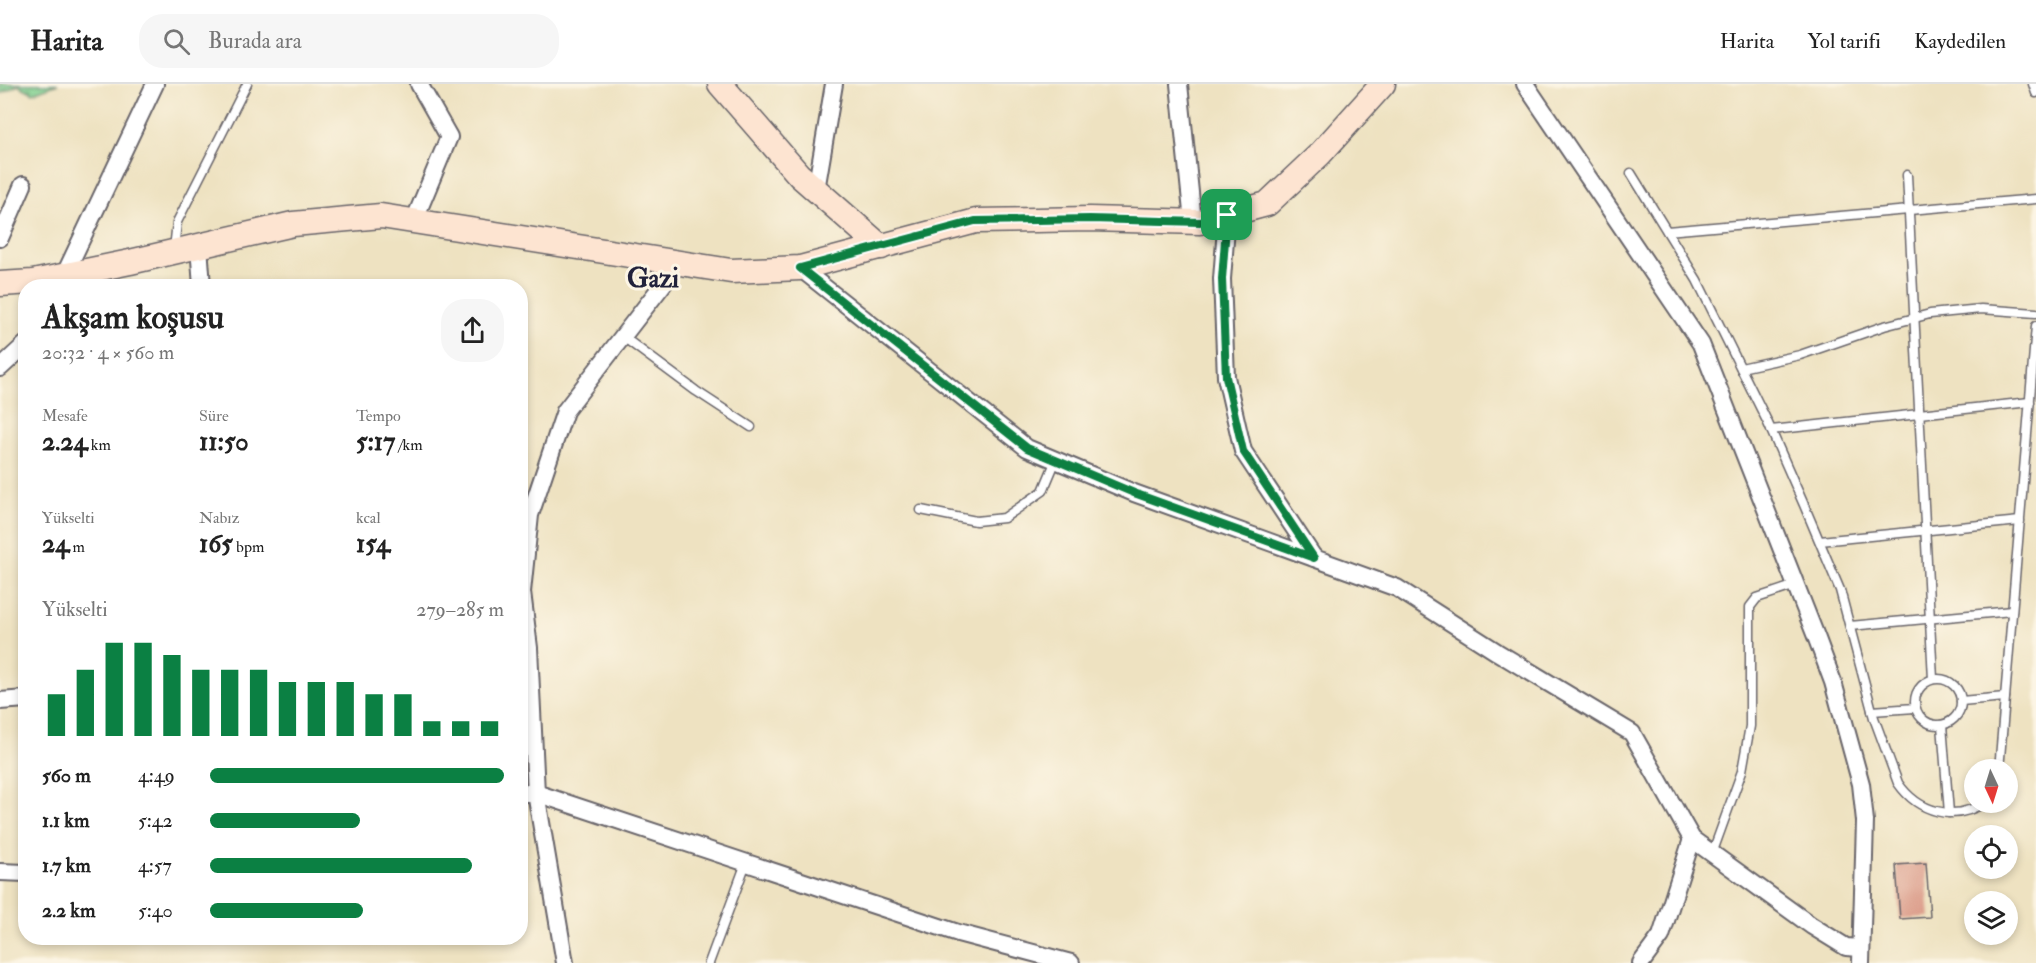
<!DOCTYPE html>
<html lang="tr">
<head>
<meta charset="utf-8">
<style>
  :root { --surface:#fff; --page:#f6f6f6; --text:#222; --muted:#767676; --line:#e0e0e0; --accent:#0b8043 }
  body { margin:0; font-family:"IM FELL Double Pica",serif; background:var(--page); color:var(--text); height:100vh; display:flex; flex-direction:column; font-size:22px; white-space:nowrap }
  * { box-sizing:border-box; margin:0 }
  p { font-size:20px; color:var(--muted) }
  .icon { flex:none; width:33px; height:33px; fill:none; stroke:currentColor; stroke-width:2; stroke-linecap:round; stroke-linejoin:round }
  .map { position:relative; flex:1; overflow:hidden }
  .details { position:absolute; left:18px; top:195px; width:510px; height:666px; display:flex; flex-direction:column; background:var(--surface); border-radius:24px; box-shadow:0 3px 9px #0003 }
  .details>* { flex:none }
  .needle { width:39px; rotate:176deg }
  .buttons { position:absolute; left:1964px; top:675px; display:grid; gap:12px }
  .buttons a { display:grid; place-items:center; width:54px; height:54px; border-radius:50%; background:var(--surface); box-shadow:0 3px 9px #0003; font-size:30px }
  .pin { position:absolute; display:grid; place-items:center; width:51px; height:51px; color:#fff; margin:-26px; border-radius:12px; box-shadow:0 3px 9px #0006 }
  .round { display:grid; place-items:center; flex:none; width:63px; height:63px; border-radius:24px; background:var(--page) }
  .summary { display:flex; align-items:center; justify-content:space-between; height:102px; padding:0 24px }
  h1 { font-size:33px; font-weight:800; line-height:45px }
  .metrics { display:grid; grid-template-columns:repeat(3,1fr); gap:9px; height:102px; padding:6px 24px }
  .metrics div { display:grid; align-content:center }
  .metrics b { font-size:26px; font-weight:800 }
  .metrics small { font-size:16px; font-weight:400 }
  .metrics p { font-size:16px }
  .chart { height:168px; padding:12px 24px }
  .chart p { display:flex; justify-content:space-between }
  .chart svg { width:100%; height:108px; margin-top:6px; stroke:var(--accent); stroke-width:6 }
  ul { padding:0 24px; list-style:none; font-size:20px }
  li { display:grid; grid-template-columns:96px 72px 1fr; align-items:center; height:45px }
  li i { height:15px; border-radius:8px; background:var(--accent) }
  header { display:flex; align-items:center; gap:36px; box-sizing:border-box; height:84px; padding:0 30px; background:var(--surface); border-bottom:2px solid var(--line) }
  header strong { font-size:28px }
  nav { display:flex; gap:33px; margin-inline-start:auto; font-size:21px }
  .search { width:420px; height:54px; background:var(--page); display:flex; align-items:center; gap:15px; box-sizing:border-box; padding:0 21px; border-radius:24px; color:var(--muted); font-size:22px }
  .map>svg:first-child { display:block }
</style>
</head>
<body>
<header>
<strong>Harita</strong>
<div class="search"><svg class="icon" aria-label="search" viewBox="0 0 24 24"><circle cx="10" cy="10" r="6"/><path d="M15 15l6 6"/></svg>Burada ara</div>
<nav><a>Harita</a><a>Yol tarifi</a><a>Kaydedilen</a></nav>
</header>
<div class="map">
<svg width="2036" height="879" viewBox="0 0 2036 879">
  <defs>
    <pattern id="cemetery-stones" width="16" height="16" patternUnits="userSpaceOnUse" patternTransform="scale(1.5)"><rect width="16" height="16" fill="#81d090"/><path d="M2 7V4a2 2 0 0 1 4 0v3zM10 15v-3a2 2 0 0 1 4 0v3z" fill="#6fb27d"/></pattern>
  </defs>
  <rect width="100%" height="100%" fill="#fcf5e5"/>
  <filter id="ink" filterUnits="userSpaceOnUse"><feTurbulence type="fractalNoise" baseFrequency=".0167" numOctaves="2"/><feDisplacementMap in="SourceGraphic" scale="12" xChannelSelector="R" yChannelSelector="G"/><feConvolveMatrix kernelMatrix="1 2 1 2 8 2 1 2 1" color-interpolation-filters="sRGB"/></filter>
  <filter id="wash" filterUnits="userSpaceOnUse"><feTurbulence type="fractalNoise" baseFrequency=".008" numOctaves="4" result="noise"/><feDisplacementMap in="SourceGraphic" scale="24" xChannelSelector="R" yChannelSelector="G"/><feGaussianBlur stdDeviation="1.35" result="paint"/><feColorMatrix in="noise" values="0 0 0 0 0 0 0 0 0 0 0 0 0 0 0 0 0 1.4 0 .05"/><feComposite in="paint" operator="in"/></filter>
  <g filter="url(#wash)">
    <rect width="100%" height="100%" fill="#eee2c1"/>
    <path fill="url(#cemetery-stones)" stroke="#527966" stroke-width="1.5" d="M0,0h58l-25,9 -15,-8 -18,9z"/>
    <g id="blocks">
      <path fill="#da9986" d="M1926,779l4,54 -30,2 -4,-54z"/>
    </g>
  </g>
  <g filter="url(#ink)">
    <use href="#blocks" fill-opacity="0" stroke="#69656a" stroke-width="1.5"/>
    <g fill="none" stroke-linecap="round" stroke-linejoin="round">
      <g stroke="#69656a" stroke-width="11">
        <g id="lane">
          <path d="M2033,0l3,9"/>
          <path d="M1631,89l66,107 70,141 37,84 36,85 34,128 24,65c20,29 56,40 87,19"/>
          <path d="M1907,91l26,504"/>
          <path d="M1667,147l369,-32"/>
          <path d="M174,165l3,-27 70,-138"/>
          <path d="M622,252l74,55 55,36"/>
          <path d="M1741,284l59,-13 84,-29 46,-12 51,-5 55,4"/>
          <path d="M1771,346l259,-28"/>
          <path d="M921,426l55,11 28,-3 39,-27 13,-31"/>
          <path d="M1820,457l200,-20"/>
          <path d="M1850,542l162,-15"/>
          <circle cx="1938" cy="618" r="23"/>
          <path d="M1961,617l44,-4"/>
          <path d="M1872,627l43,-3"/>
          <path d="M1942,641l7,88"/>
          <path d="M1999,686l37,-444"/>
          <path d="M1712,770l30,-83 8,-45v-119l7,-9 39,-13"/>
          <path d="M709,879l37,-100"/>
        </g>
      </g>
      <g stroke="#69656a" stroke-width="20">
        <g id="street">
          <path d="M1179,0l14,138"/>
          <path d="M1525,0l176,260 116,295 16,43 28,102 4,37 -4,142"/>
          <path d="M816,106l18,-106"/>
          <path d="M1227,131l-5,64 4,98 17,74 71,107"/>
          <path d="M414,137l35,-84 -30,-53"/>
          <path d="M0,154l23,-53"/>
          <path d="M199,162l3,40"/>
          <path d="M800,184l227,180 107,45 263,95 100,64 135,81 60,106 120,87 34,21 15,1"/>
          <path d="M64,192l91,-192"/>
          <path d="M0,284l26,-24"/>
          <path d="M0,617l26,-2"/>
          <path d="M520,709h16l422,140 113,30"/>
          <path d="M0,788l26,1"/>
          <path d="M565,879l-29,-170 -7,-145 -7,-56 8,-77 35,-104 99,-128 7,-20"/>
          <path d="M1641,879l20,-27 31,-97"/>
        </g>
      </g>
      <g stroke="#69656a" stroke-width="27">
        <g id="secondary">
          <path d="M720,0l79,91 82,72"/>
          <path d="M0,200l33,-2 97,-20 163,-38 88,-8 350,55 69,-3 176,-47 114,-2 110,3 67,-18 53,-50 63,-70"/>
        </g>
      </g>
      <use href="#lane" stroke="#fff" stroke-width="8"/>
      <use href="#street" stroke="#fff" stroke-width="16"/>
      <use href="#secondary" stroke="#fde4d1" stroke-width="24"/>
    </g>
  </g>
  <g fill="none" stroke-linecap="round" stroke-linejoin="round" filter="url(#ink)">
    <g stroke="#fff" stroke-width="12">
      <path id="route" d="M1227,131l-5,64 4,98 17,74 71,107 -180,-65 -107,-45 -227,-180 175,-47 115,-2 110,3z"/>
    </g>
    <use href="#route" stroke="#0b8043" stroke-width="8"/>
  </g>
  <g text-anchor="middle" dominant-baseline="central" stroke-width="6" stroke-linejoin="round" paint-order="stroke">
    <g font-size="26" font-weight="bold" fill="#22223b" stroke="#fcf5e5">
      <text x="653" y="195">Gazi</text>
    </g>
  </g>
</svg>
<div class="buttons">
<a><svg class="needle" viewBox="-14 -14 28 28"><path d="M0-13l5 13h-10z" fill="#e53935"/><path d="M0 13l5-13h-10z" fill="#767676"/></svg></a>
<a><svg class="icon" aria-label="locate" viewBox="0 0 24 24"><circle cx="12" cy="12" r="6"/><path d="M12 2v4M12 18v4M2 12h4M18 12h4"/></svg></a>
<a><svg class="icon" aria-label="layers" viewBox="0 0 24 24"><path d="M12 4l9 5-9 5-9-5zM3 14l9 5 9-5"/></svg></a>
</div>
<div class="pin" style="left:1227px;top:131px;background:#1e9e55"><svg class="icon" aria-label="arrive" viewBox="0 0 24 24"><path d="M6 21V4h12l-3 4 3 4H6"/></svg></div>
<section class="details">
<div class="summary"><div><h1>Akşam koşusu</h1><p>20:32 · 4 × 560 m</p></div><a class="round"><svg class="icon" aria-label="share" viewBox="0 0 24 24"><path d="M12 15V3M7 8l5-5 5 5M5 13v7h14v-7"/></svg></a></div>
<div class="metrics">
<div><p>Mesafe</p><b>2.24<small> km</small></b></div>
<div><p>Süre</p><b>11:50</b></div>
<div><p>Tempo</p><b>5:17<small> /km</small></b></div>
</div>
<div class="metrics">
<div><p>Yükselti</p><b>24<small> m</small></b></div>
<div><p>Nabız</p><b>165<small> bpm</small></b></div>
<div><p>kcal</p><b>154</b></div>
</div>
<div class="chart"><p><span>Yükselti</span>279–285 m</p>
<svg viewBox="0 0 160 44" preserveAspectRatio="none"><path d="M5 44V27M15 44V17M25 44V6M35 44V6M45 44V11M55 44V17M65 44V17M75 44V17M85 44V22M95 44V22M105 44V22M115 44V27M125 44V27M135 44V38M145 44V38M155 44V38"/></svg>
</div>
<ul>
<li><b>560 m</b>4:49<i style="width:100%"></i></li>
<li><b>1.1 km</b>5:42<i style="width:51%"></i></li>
<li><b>1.7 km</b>4:57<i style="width:89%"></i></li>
<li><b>2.2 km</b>5:40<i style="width:52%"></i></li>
</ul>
</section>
</div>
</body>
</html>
